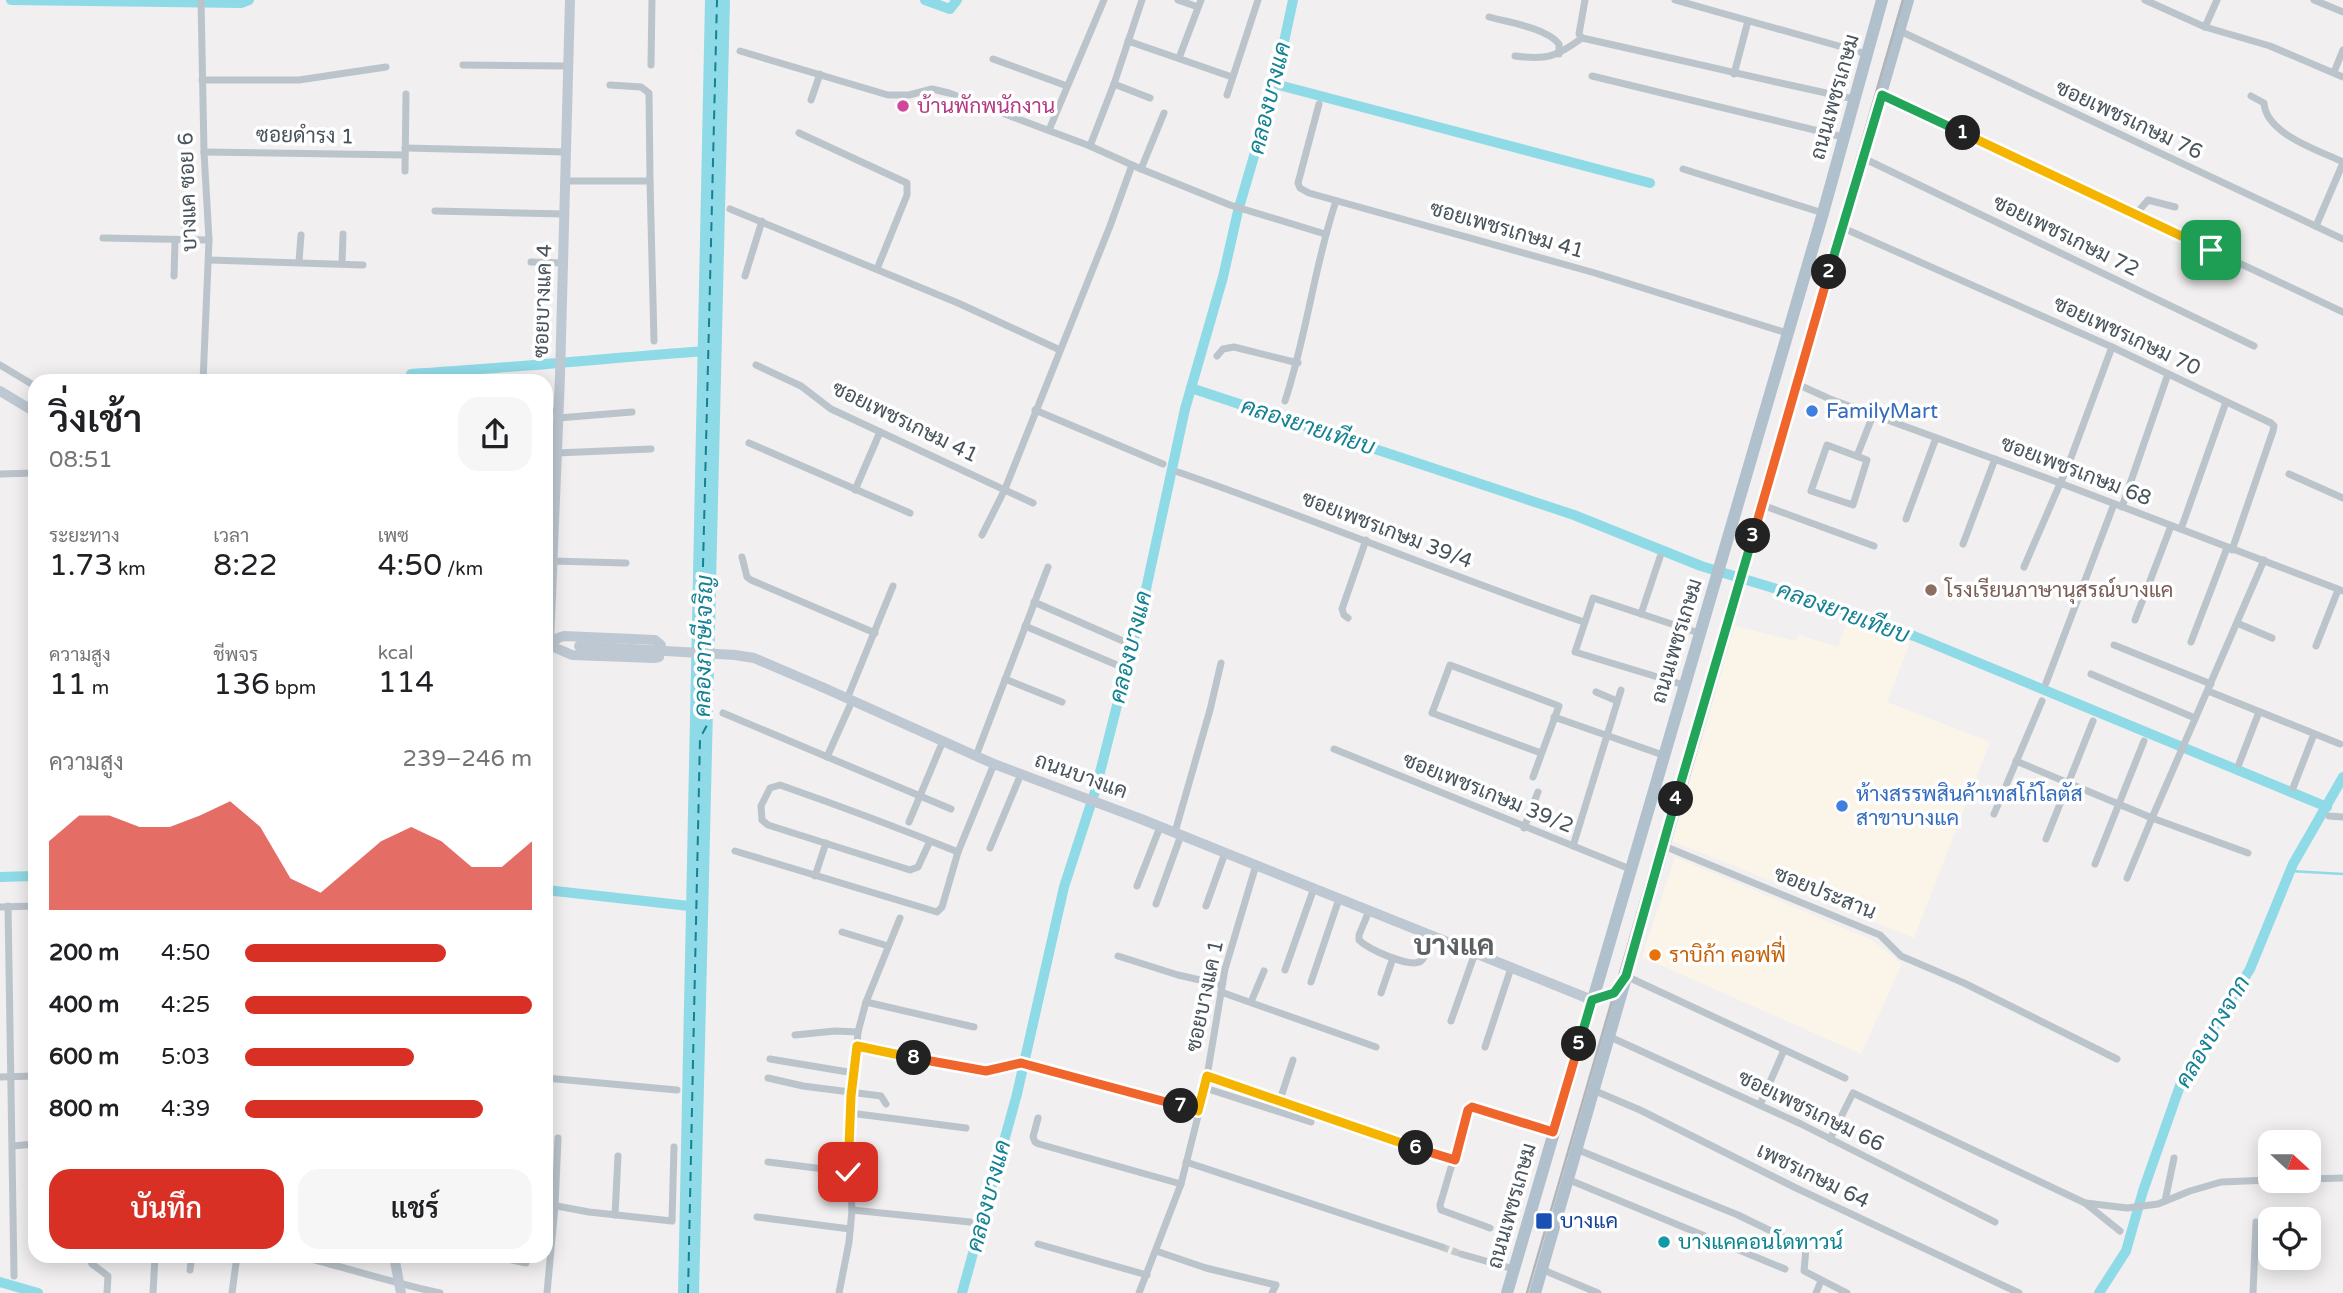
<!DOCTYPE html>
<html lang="th">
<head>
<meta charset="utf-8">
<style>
  :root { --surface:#fff; --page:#f6f6f6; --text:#202124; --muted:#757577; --accent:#d93025 }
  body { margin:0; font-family:"Varela Round",Sarabun,sans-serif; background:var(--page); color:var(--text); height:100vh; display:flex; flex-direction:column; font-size:26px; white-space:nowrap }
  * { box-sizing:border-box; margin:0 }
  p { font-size:23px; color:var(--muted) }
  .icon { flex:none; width:38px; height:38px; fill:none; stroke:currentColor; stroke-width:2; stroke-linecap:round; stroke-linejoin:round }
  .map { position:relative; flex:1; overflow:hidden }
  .panel { position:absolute; left:28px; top:374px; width:525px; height:889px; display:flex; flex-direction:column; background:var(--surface); border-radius:21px; box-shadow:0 4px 18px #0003 }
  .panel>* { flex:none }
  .needle { width:46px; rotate:111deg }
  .fabs { position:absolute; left:2258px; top:1130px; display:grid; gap:14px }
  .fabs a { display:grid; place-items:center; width:63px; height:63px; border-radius:14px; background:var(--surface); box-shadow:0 4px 18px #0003; font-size:35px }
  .pin { position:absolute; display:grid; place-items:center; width:60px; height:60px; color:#fff; margin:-30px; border-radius:14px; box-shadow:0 4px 10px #0006 }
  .km { position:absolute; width:35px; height:35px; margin:-18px; border-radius:50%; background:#222; color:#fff; font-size:19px; line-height:35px; text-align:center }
  .round { display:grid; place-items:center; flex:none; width:74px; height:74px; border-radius:21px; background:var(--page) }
  .head { display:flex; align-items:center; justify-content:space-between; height:119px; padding:0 21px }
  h1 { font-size:38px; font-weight:600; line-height:52px }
  .stats { display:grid; grid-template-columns:repeat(3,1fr); gap:10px; height:119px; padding:7px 21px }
  .stats div { display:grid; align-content:center }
  .stats b { font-size:30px; font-weight:600 }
  .stats small { font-size:19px; font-weight:400 }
  .stats p { font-size:19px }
  .chart { height:196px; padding:14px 21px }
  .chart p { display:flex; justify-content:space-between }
  .chart svg { width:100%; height:126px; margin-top:7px; fill:var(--accent); opacity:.7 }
  .button { display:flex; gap:14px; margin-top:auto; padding:14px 21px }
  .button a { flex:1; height:80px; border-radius:21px; background:var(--accent); color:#fff; font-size:28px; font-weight:600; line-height:80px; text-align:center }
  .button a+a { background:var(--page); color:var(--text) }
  ul { padding:0 21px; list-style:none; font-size:23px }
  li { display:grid; grid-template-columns:112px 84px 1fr; align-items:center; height:52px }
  li i { height:18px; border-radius:9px; background:var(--accent) }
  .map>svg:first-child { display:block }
</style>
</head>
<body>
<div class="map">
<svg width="2343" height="1293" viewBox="0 0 2343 1293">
  <rect width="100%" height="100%" fill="#f1efef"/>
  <g fill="#fbf5e9">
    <path d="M1847,621l63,21 -23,60 103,40 -76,196 -242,-97 63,-215 60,15 4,-6 39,12z"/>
    <path d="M1675,857l197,83 30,24 -41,90 -219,-97z"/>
  </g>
  <path fill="#8fdae7" d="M705,0h25l-31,1293h-21z"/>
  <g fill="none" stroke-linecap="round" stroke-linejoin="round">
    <path stroke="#8fdae7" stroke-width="2.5" d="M2290,871l53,3"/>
    <g stroke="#8fdae7" stroke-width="10">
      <path d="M11,0l230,3 8,-3"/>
      <path d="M925,0l25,9 7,-9"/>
      <path d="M1275,84l375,99"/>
      <path d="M411,374c99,-6 197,-16 296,-23"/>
      <path d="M1191,388l383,127 127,51 135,41 78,29 413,171"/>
      <path d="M0,877l35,-1"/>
      <path d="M546,890l152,17"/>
      <path d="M0,1282l38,11"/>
      <path d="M962,1293l55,-199 47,-207 32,-99 47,-185 42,-194 38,-132 15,-66 37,-127 18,-84"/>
      <path d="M2099,1293l27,-42 17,-60 39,-111 68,-111 43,-105 50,-87"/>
    </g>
    <g stroke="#148194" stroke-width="2" stroke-dasharray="9 7" stroke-linecap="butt">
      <path d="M701,647l16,-647"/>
      <path d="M688,1293l12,-555 11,-20 -11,-18 1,-44"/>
    </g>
    <path stroke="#c7c8ca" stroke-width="7" stroke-dasharray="7 3.5" stroke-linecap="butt" d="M1442,1247l19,7"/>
    <g stroke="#bbc4cb" stroke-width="7">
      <path d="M201,0l3,152 5,88 -6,142"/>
      <path d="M1178,0l20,7"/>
      <path d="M1585,0l-6,34 3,4c91,20 181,42 272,61"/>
      <path d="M1675,0l192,54"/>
      <path d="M2145,0l60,27 65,19 73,31"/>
      <path d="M2314,0l29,12"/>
      <path d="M1489,17c18,5 58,11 70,27v10"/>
      <path d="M2205,27l12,-27"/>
      <path d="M1900,31l443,208"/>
      <path d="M1128,41l104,36"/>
      <path d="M740,51l148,44h21l23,-6 17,4 141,53 51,23 89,36 95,29"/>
      <path d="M1515,56c32,4 41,1 67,-18"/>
      <path d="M1179,58l22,-58"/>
      <path d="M993,59l74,27"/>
      <path d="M463,65l105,1"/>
      <path d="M651,65l1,-65"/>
      <path d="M2334,72l9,-22"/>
      <path d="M1734,74l14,-53"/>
      <path d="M1592,76l251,61"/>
      <path d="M202,80h97l87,-13"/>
      <path d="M1114,84l36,14"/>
      <path d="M610,85l31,2 8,6 1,88"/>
      <path d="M1227,95l31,-95"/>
      <path d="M1882,95l461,217"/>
      <path d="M2251,96l13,7c2,31 54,47 79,59"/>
      <path d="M811,100l9,-26"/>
      <path d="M1319,104l-21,79 2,5 9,5 286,80 192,60"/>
      <path d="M1049,130l55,-130"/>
      <path d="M799,133l108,50v12l-30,74"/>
      <path d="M1090,146l24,-62 28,-84"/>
      <path d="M405,148l161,4"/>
      <path d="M204,152l201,3"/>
      <path d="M1863,158l391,188"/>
      <path d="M1141,169l23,-56"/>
      <path d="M1683,169l140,44"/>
      <path d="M405,171l1,-77"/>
      <path d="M566,181h84l4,160"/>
      <path d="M730,209l228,94 102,47"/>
      <path d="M435,211l130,3"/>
      <path d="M184,213l2,27"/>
      <path d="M2136,214l12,-14 27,7"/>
      <path d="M2316,226l27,-63"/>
      <path d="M1843,228l269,119 159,76 3,3 -1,5 -41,119"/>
      <path d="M103,238l106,2"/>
      <path d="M209,260l154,5"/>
      <path d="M299,262l2,-27"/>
      <path d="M531,262l32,1"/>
      <path d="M342,264l1,-30"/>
      <path d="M174,276l1,-36"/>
      <path d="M745,276l17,-55"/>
      <path d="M1217,356l6,-7 11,-2 64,16"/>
      <path d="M0,365l35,21"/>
      <path d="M756,365l45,21 30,23 202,94"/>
      <path d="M88,382l1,-2"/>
      <path d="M1797,384l33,15 230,84 283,108"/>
      <path d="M1285,401c22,-66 29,-135 51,-200"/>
      <path d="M1035,410l128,54"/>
      <path d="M546,411h12"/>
      <path d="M558,418l74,-6"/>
      <path d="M749,443l161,70"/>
      <path d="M1827,445l40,15 -14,45 -42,-14z"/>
      <path d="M556,453l95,-4"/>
      <path d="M1857,456l16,-41"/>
      <path d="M1178,472c136,47 269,103 406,150"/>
      <path d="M0,474l35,-1"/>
      <path d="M2289,474l54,24"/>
      <path d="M855,490l25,-58"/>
      <path d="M1762,505l112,41"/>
      <path d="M2122,507l46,-133"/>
      <path d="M1906,519l30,-81"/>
      <path d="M2181,529l45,-127"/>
      <path d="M982,535l23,-46 105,-263 22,-61"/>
      <path d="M1963,544l32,-85"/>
      <path d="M742,557l5,20 4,3 124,53"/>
      <path d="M551,561l75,2"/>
      <path d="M2024,567l45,-104 43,-116"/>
      <path d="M1034,602l89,39"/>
      <path d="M1641,614l19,-57"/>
      <path d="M1348,618l-4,-3 -2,-6 24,-69"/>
      <path d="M2135,620l36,-94"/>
      <path d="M2237,623l35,15"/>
      <path d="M1025,626l92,39"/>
      <path d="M2191,642l36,-94"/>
      <path d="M2114,645l97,39"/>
      <path d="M2316,646l22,-56"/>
      <path d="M2091,674l104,44"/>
      <path d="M1005,679l57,23"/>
      <path d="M2046,683l68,-179"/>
      <path d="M1684,685l-109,-33 18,-54 106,35"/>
      <path d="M2208,691l132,53"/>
      <path d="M1596,692l21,9"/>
      <path d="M847,699l46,-113"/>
      <path d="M723,713l228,96"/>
      <path d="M1554,717l109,38"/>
      <path d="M1334,749l296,120"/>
      <path d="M976,756l72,-189"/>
      <path d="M827,757l25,-56"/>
      <path d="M2016,761l136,57 -25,60"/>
      <path d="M2239,764l20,-52"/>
      <path d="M1533,777l26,-71 -109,-41 -18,48 109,40"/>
      <path d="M2293,788l21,-54"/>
      <path d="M1994,814l48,-113"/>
      <path d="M2329,816l14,1"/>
      <path d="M909,822l34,-81"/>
      <path d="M1524,828l14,-36"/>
      <path d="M1175,832l35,-122 11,-47"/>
      <path d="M2046,839l47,-118"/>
      <path d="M930,841l-12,26 -8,3 -142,-45 -6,-5 -1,-14 9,-18 10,-3c60,21 119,43 178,67"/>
      <path d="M1573,846l48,-156"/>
      <path d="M1664,846l216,89 21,21 63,27 153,76"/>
      <path d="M990,848l31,-74"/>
      <path d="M735,851l202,61 5,-5 16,-55 36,-88"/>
      <path d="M2248,853l-96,-35 112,-258"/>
      <path d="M2095,864l49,-123"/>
      <path d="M815,876l11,-33"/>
      <path d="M1137,886l23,-59"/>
      <path d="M1156,904l25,-69"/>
      <path d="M8,906l6,370"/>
      <path d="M1206,906l19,-53"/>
      <path d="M0,907l35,-1"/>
      <path d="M1369,911l-10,24v5c9,9 52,29 62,21 6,-5 9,-18 12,-25"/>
      <path d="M842,932l46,14"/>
      <path d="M1118,956l60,19 44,10"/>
      <path d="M1285,970l29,-82"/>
      <path d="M1626,976l219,102"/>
      <path d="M1311,982l28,-83"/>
      <path d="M1221,992l155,55"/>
      <path d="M1381,993l12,-35"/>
      <path d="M866,1002l108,25"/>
      <path d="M1251,1002l13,-31"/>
      <path d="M1451,1021l24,-68"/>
      <path d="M795,1035l40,-4 23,1"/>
      <path d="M1608,1036l193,88 194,98"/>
      <path d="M857,1046l119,24h18l27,-7 177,48"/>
      <path d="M1485,1047l26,-79"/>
      <path d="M770,1059l84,14"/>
      <path d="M1207,1076l248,84"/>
      <path d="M0,1077l35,-1"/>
      <path d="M546,1078l131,12"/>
      <path d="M768,1078l35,8 78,10 5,8"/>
      <path d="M1205,1088l106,34"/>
      <path d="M1593,1090l47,20 156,78 223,105"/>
      <path d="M1280,1100l13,-40"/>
      <path d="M1760,1105l24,-55"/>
      <path d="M850,1113l116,15"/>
      <path d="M1038,1118l-5,19 2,5 4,2 142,40"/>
      <path d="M1830,1139l23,-46 232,110 35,28"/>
      <path d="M13,1146l21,-2"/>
      <path d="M1576,1149l162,66 68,33 -2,23 43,22"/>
      <path d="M768,1162l80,10"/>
      <path d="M1186,1162l256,85"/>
      <path d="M1567,1179l218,90"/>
      <path d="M2308,1179l35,-1"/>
      <path d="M2165,1201l9,-43"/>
      <path d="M2086,1203l41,5 31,-4 32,-13 31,-9 49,-2"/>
      <path d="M546,1204l43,8 83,9 2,-74"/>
      <path d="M852,1210l118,12"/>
      <path d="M615,1215l3,-59"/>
      <path d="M757,1217l93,12"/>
      <path d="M1490,1228l-49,-18 -1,-5 28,-95 4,-4 6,1 75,25"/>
      <path d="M1038,1244l109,31"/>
      <path d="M1156,1251l50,17 70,17 -4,8"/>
      <path d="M1461,1254l53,15"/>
      <path d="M89,1256l3,8 16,12 -1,17"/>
      <path d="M300,1256c47,12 93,27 140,37"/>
      <path d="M494,1256l32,7"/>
      <path d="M1541,1269l57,24"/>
      <path d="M190,1270l2,-14"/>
      <path d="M153,1293l2,-37"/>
      <path d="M232,1293l5,-37"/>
      <path d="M547,1293l8,-87 3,-68"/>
      <path d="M839,1293l10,-51 3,-32 -4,-67 10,-111 8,-30 34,-84"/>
      <path d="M1139,1293l42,-109 24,-96 20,-119 31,-104"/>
      <path d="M1816,1293l5,-12"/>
      <path d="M2253,1293l3,-71"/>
    </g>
    <g stroke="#bec8d2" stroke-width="10">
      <path d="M0,391l35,21"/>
      <path d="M564,636l91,4 6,5 -2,12 -5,1 -82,-3 -23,-10 9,-7z"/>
      <path d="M549,645l11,-269 10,-376"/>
      <path d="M822,687l172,77 147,55 451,181"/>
      <path d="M394,1256l7,37"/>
    </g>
    <g stroke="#b0c0cc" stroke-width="12">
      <path d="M1592,1000l17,-4 13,-14"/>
      <path d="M1507,1293l316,-1080 59,-213"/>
      <path d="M1535,1293l373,-1293"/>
    </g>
    <path stroke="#b1b5b9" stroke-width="2.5" d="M1527,1293l376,-1293"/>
    <path stroke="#bec8d2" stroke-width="10" d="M579,646l156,9 19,3 68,29"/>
  </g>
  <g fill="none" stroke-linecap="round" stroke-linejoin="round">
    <g stroke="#fff" stroke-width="14">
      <path id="split-1" d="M1963,133l248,117"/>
    </g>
    <g stroke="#fff" stroke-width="14">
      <path id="split-2" d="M1829,272l53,-177 81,38"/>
    </g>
    <g stroke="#fff" stroke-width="14">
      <path id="split-3" d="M1753,536l76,-264"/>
    </g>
    <g stroke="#fff" stroke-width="14">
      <path id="split-4" d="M1676,799l77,-263"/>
    </g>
    <g stroke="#fff" stroke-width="14">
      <path id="split-5" d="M1579,1044l13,-44 22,-7 12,-17 50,-177"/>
    </g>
    <g stroke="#fff" stroke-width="14">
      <path id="split-6" d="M1416,1148l39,12 13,-50 4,-3 81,25 26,-88"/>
    </g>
    <g stroke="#fff" stroke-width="14">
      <path id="split-7" d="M1181,1106l17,5 9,-35 209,72"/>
    </g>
    <g stroke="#fff" stroke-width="14">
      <path id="split-8" d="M914,1058l72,13 35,-8 160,43"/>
    </g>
    <g stroke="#fff" stroke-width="14">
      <path id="split-9" d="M848,1172l3,-76 6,-50 57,12"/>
    </g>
    <use href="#split-1" stroke="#f5b400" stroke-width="9"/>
    <use href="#split-2" stroke="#22a559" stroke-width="9"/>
    <use href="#split-3" stroke="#f0652b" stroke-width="9"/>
    <use href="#split-4" stroke="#22a559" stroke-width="9"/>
    <use href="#split-5" stroke="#22a559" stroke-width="9"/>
    <use href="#split-6" stroke="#f0652b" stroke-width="9"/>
    <use href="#split-7" stroke="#f5b400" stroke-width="9"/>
    <use href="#split-8" stroke="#f0652b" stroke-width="9"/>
    <use href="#split-9" stroke="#f5b400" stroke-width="9"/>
  </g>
  <circle fill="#d1479c" stroke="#fff" stroke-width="2.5" cx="903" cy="106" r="7"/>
  <g fill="#3f7fe0" stroke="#fff" stroke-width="2.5">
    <circle cx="1812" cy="411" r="7"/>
    <circle cx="1842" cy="806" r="7"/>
  </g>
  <circle fill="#8d6e63" stroke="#fff" stroke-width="2.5" cx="1931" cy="590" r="7"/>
  <circle fill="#e8710a" stroke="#fff" stroke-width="2.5" cx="1655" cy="955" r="7"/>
  <rect fill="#1a4fb4" stroke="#fff" stroke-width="2.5" x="1535" y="1212" width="18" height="18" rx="3.5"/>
  <circle fill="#0f9aa8" stroke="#fff" stroke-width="2.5" cx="1664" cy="1242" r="7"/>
  <g text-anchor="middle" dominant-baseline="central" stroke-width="7" stroke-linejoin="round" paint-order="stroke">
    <g font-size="21" fill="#48535b" stroke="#fff">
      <text transform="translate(1835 97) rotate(-74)">ถนนเพชรเกษม</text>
      <text transform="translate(2129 120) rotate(25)">ซอยเพชรเกษม 76</text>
      <text transform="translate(305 136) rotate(1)">ซอยดำรง 1</text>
      <text transform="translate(188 192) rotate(-92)">บางแค ซอย 6</text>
      <text transform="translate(1507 230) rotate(16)">ซอยเพชรเกษม 41</text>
      <text transform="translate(2066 236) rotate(26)">ซอยเพชรเกษม 72</text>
      <text transform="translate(543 301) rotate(-88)">ซอยบางแค 4</text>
      <text transform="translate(2127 336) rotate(25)">ซอยเพชรเกษม 70</text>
      <text transform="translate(905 422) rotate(26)">ซอยเพชรเกษม 41</text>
      <text transform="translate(2076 471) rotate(21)">ซอยเพชรเกษม 68</text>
      <text transform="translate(1387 530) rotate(21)">ซอยเพชรเกษม 39/4</text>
      <text transform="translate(1677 641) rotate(-73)">ถนนเพชรเกษม</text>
      <text transform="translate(1081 776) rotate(20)">ถนนบางแค</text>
      <text transform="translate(1488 793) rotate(22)">ซอยเพชรเกษม 39/2</text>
      <text transform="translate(1825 893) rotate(22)">ซอยประสาน</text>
      <text transform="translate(1205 996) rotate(-78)">ซอยบางแค 1</text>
      <text transform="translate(1811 1111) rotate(26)">ซอยเพชรเกษม 66</text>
      <text transform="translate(1813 1176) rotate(26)">เพชรเกษม 64</text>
      <text transform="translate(1512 1206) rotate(-74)">ถนนเพชรเกษม</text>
    </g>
    <g font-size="21" fill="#b23c85" stroke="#fff" text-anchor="start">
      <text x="917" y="106">บ้านพักพนักงาน</text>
    </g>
    <g font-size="21" fill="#366cbe" stroke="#fff" text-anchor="start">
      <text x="1826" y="411">FamilyMart</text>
      <text x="1856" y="794">ห้างสรรพสินค้าเทสโก้โลตัส<tspan x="1856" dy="24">สาขาบางแค</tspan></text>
    </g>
    <g font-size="21" fill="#785e54" stroke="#fff" text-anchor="start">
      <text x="1945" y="590">โรงเรียนภาษานุสรณ์บางแค</text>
    </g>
    <g font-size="21" fill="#c56008" stroke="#fff" text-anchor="start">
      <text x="1669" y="955">ราบิก้า คอฟฟี่</text>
    </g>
    <g font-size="21" fill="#164399" stroke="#fff" text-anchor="start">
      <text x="1560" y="1221">บางแค</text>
    </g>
    <g font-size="21" fill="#0d838f" stroke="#fff" text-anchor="start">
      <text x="1678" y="1242">บางแคคอนโดทาวน์</text>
    </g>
    <g font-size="23" font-style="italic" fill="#148194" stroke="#fff">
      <text transform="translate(1270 98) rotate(-76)">คลองบางแค</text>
      <text transform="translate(1308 427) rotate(18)">คลองยายเทียบ</text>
      <text transform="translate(1843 613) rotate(20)">คลองยายเทียบ</text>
      <text transform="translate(704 646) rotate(-89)">คลองภาษีเจริญ</text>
      <text transform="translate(1131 647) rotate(-76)">คลองบางแค</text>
      <text transform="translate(2213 1032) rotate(-60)">คลองบางจาก</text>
      <text transform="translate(989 1196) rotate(-75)">คลองบางแค</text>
    </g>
    <g font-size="28" font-weight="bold" fill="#5c6063" stroke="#fff">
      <text x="1454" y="946">บางแค</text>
    </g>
  </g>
</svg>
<div class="fabs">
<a><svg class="needle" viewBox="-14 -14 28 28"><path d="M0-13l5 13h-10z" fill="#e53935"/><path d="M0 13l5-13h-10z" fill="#757577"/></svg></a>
<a><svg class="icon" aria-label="locate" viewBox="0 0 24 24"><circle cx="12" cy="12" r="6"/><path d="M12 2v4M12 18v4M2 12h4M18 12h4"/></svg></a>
</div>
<div class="pin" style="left:2211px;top:250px;background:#1e9e55"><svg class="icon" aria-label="arrive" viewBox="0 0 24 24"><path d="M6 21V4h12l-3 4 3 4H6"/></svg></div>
<div class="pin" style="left:848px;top:1172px;background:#d93025"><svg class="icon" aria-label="check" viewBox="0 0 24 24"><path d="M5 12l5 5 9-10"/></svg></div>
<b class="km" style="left:1963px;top:133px">1</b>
<b class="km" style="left:1829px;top:272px">2</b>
<b class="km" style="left:1753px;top:536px">3</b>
<b class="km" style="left:1676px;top:799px">4</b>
<b class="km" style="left:1579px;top:1044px">5</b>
<b class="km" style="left:1416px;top:1148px">6</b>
<b class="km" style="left:1181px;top:1106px">7</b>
<b class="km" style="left:914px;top:1058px">8</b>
<section class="panel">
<div class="head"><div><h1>วิ่งเช้า</h1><p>08:51</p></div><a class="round"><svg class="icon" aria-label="share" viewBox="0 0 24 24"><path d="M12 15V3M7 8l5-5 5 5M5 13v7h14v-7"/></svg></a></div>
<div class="stats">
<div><p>ระยะทาง</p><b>1.73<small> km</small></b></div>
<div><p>เวลา</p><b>8:22</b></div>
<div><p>เพซ</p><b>4:50<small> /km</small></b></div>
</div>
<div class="stats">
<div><p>ความสูง</p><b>11<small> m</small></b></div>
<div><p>ชีพจร</p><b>136<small> bpm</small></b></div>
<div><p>kcal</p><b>114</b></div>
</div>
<div class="chart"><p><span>ความสูง</span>239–246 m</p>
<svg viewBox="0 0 160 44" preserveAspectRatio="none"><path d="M0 44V20L10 11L20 11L30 15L40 15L50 11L60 6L70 15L80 33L90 38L100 29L110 20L120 15L130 20L140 29L150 29L160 20V44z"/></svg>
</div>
<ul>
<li><b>200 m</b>4:50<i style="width:70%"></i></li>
<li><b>400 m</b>4:25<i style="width:100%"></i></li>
<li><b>600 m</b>5:03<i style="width:59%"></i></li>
<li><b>800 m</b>4:39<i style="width:83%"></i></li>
</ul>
<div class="button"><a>บันทึก</a><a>แชร์</a></div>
</section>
</div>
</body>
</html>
